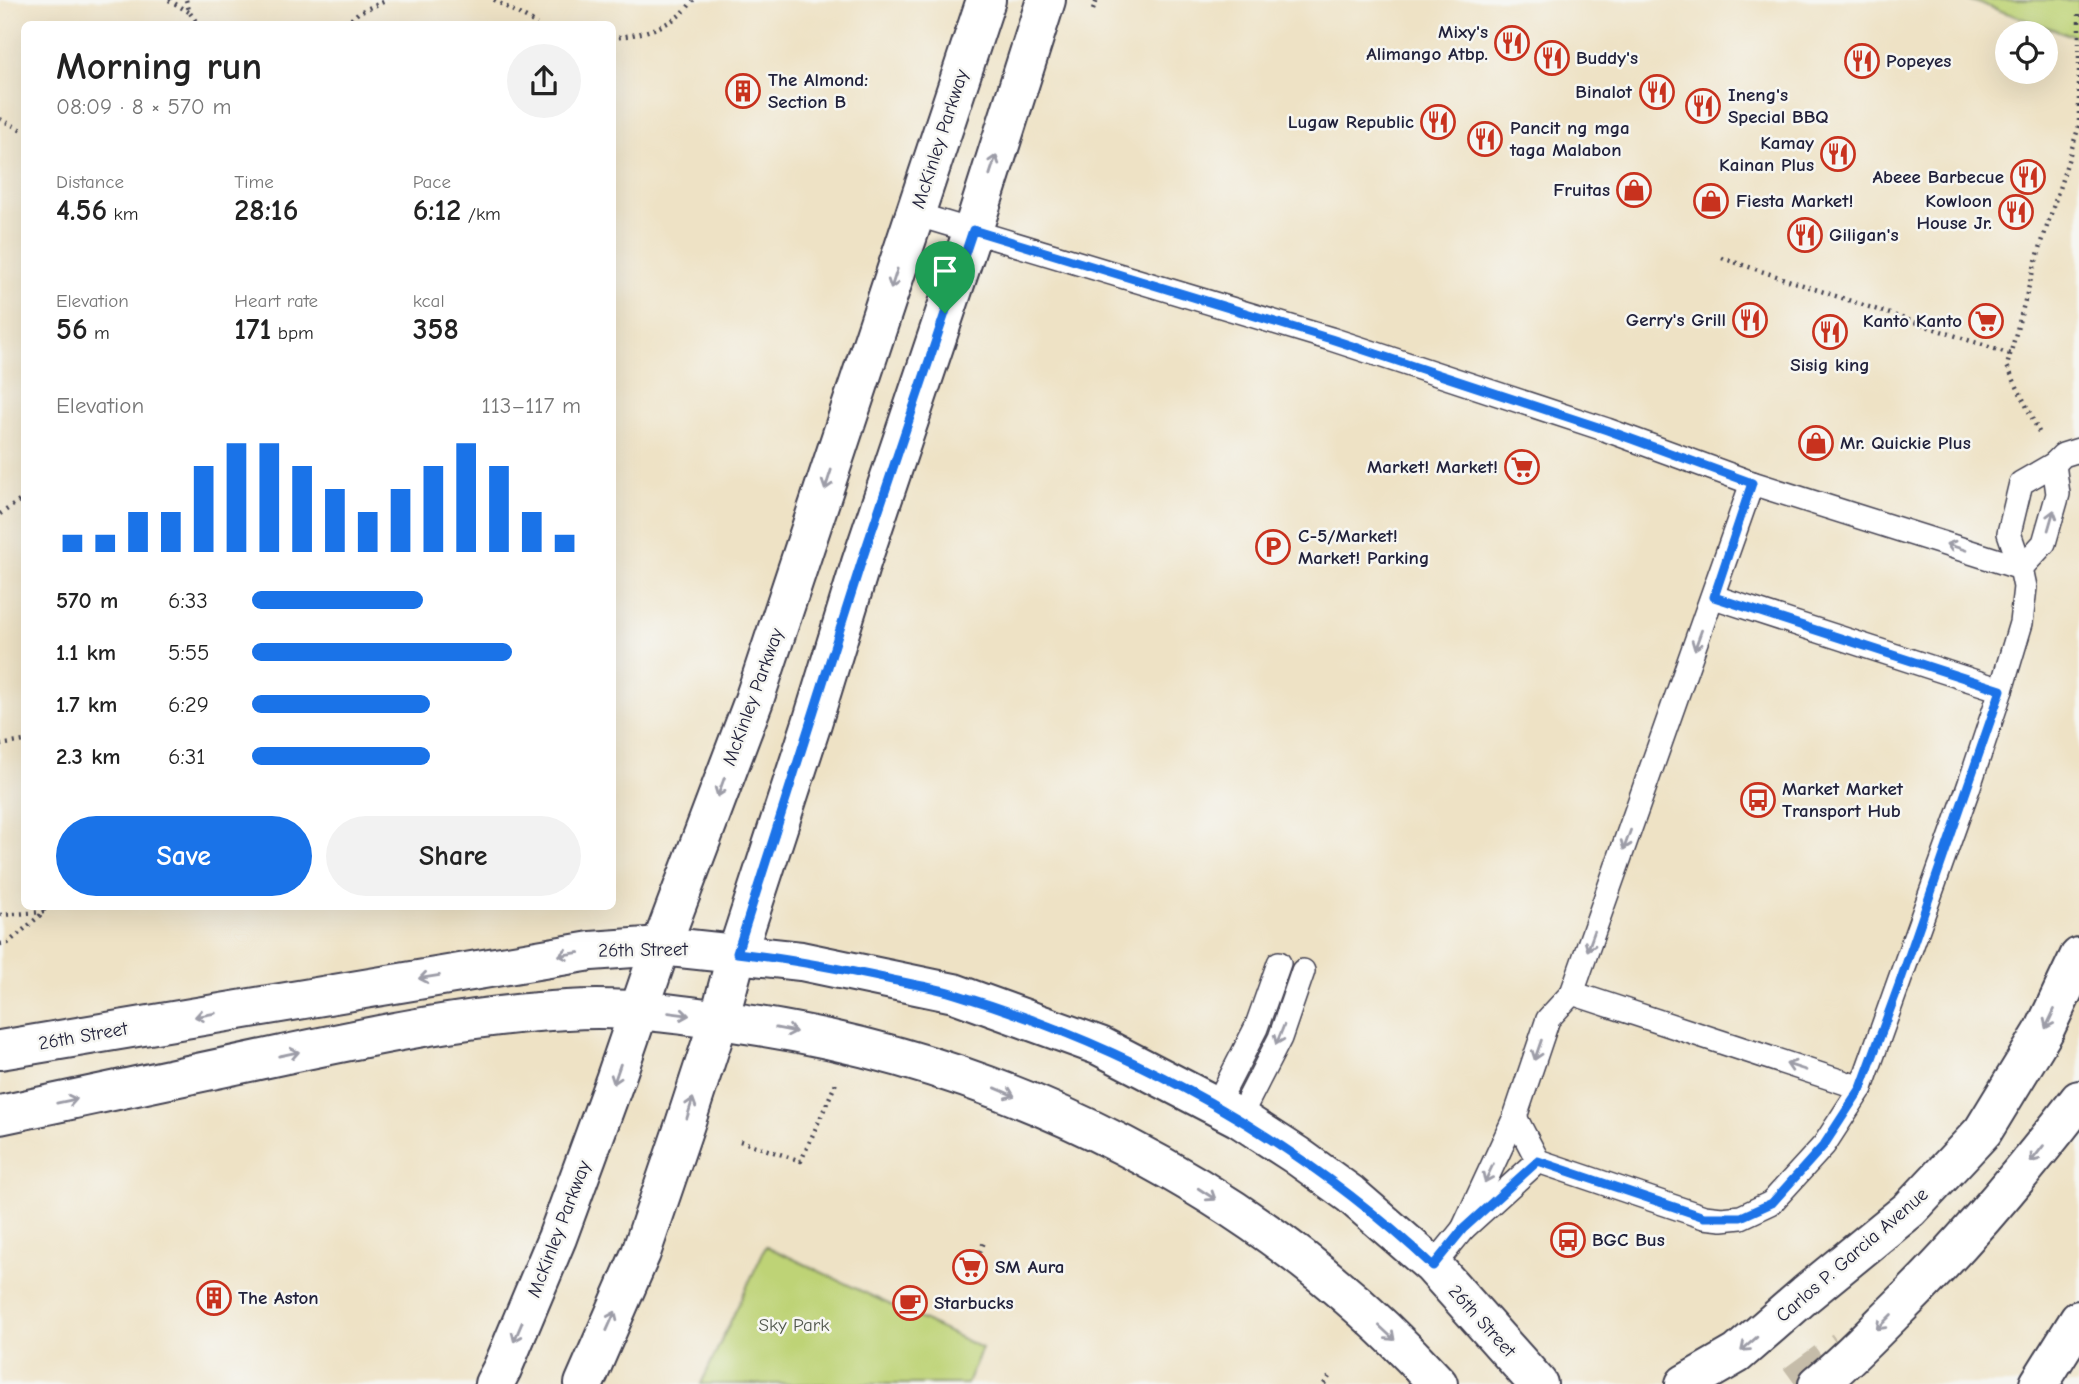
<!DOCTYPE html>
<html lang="en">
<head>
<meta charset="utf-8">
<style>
  :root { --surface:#fff; --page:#f2f2f2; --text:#222; --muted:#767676; --accent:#1a73e8 }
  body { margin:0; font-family:"Comic Neue",sans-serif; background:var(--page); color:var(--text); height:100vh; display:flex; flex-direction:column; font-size:26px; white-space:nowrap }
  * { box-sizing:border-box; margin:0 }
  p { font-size:23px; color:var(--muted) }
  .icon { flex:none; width:38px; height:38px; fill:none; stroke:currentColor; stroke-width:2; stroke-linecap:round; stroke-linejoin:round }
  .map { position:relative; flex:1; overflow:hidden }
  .panel { position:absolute; left:21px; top:21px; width:595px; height:889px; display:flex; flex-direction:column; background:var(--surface); border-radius:10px; box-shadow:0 7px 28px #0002 }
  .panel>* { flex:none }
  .tools { position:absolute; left:1995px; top:21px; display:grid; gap:14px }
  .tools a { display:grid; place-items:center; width:63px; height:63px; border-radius:50%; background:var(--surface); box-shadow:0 7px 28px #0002; font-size:35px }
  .pin { position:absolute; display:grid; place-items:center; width:60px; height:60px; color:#fff; margin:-72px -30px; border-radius:50% 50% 50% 0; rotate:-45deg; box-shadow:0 0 7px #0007 }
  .pin .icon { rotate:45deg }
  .round { display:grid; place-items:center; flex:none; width:74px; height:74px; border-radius:37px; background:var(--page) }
  .headline { display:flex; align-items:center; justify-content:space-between; height:119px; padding:0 35px }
  h1 { font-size:38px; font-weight:800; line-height:52px }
  .metrics { display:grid; grid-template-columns:repeat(3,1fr); gap:10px; height:119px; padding:7px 35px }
  .metrics div { display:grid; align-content:center }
  .metrics b { font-size:30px; font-weight:800 }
  .metrics small { font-size:19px; font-weight:400 }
  .metrics p { font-size:19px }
  .chart { height:196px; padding:14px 35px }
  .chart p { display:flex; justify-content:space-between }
  .chart svg { width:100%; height:126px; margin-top:7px; stroke:var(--accent); stroke-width:6 }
  .primary-button { display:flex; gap:14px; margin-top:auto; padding:14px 35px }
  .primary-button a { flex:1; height:80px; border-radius:42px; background:var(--accent); color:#fff; font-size:28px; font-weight:800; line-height:80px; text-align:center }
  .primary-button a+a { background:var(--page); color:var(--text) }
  ul { padding:0 35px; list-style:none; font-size:23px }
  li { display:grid; grid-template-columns:112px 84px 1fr; align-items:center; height:52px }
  li i { height:18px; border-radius:9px; background:var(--accent) }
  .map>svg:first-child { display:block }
</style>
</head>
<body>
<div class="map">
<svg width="2079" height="1384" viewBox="0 0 2079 1384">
  <rect width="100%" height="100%" fill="#f6f6f2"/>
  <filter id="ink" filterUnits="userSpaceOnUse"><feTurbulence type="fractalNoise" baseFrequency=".0143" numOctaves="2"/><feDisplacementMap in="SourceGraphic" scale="14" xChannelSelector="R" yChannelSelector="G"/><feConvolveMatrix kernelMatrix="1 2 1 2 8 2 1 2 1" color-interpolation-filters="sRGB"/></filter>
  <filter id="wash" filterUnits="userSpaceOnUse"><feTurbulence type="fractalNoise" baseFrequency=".00686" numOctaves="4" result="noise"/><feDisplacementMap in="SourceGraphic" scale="28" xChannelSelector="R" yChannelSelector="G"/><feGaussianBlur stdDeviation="1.57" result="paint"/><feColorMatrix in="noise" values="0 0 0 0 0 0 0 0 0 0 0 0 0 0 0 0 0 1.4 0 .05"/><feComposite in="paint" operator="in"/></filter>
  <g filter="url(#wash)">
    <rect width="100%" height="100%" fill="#eee2c5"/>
    <g fill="#bed376" stroke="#707a58" stroke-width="2">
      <path d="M1969,0h110v38z"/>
      <path d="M766,1246l216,102 -15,36h-266z"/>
    </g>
  </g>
  <g filter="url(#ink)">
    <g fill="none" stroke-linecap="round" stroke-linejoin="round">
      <path stroke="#c5bca9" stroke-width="38" stroke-dasharray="38 19" stroke-linecap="butt" d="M1795,1384l48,-35"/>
      <g stroke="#413f50" stroke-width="26">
        <g id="lane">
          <path d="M915,214l416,125 276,91 145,53 269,85"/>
          <path d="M2021,568l23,-25 14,-49 -4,-30"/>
          <path d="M1714,597l287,93"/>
          <path d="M1572,993l289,95"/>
          <path d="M1216,1106l40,-78 23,-65"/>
          <path d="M1515,1117l23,44 166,56 18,2 19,-2 30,-14 53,-58 37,-57 108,-302 32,-96 20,-67 4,-36 -4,-19 -12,-35 12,-50 33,-19 9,-9 16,-5"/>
          <path d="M1239,1118l41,-80 23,-67"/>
          <path d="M1463,1229l52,-112 33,-98 24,-26 180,-510"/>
          <path d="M1433,1266l30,-37 75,-68"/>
        </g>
      </g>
      <g stroke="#413f50" stroke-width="42">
        <g id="secondary">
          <path d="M0,1050l591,-99 70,-5 140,15 153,32 146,53 139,72 57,37 54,39 83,72 105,118"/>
          <path d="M0,1115c94,-20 188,-40 282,-60 95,-20 189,-40 285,-45 61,-4 119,5 179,14 261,39 513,164 692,360"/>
          <path d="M494,1384l8,-15 55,-131 58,-158 46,-134 93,-246 232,-700"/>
          <path d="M584,1384l57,-131 44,-129 34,-104 18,-67 75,-230 49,-160 112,-333 73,-230"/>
          <path d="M1685,1384l52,-30 69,-60 104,-85 73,-78 61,-100 35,-74"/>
        </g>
      </g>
      <g stroke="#413f50" stroke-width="42">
        <g id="primary">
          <path d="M1818,1384c26,-21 50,-46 74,-70 68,-66 129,-139 187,-214"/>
          <path d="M2039,1384l40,-64"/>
        </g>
      </g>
      <g stroke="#413f50" stroke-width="4.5" stroke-dasharray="2 5" stroke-linecap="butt">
        <path d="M169,0l20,12"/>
        <path d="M186,0l4,13 8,11"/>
        <path d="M494,0l43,24"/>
        <path d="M1093,10l4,-10"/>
        <path d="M346,24l13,-12 29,-12"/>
        <path d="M612,38c29,-3 65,-12 81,-38"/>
        <path d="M0,119l24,12"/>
        <path d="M1722,258l288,96"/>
        <path d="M2039,432l-32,-66 28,-102 44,-138v-116"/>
        <path d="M0,514l24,-16"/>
        <path d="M0,745l24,-4"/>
        <path d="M0,915l44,-3"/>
        <path d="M0,944l8,-1 36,-31 -1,-6"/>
        <path d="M740,1141l61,20 35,-78"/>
        <path d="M966,1284l19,-44"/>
        <path d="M1324,1384l5,-7"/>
      </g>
      <use href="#lane" stroke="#fff" stroke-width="23"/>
      <use href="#secondary" stroke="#fff" stroke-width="38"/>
      <use href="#primary" stroke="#fff" stroke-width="38"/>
    </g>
    <defs><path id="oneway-shaft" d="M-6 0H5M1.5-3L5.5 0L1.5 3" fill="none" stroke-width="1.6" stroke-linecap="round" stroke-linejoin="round" transform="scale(1.75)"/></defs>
    <g stroke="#9c9ca7">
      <use href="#oneway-shaft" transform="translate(993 165) rotate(-72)"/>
      <use href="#oneway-shaft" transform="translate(894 279) rotate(108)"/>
      <use href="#oneway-shaft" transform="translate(828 480) rotate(108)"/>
      <use href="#oneway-shaft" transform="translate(2051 520) rotate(-74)"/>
      <use href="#oneway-shaft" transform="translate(1956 547) rotate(-162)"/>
      <use href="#oneway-shaft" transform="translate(1698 640) rotate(110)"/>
      <use href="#oneway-shaft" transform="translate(721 787) rotate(110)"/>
      <use href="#oneway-shaft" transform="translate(1627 840) rotate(110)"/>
      <use href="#oneway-shaft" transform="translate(1591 941) rotate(110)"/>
      <use href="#oneway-shaft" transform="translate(569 954) rotate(171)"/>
      <use href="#oneway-shaft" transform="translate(429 977) rotate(171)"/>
      <use href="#oneway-shaft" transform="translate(679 1014) rotate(8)"/>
      <use href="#oneway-shaft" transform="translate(205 1015) rotate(170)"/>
      <use href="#oneway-shaft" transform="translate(2050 1019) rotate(115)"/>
      <use href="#oneway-shaft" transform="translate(786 1030) rotate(11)"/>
      <use href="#oneway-shaft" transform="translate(1280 1035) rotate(112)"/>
      <use href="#oneway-shaft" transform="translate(1538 1050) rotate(109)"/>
      <use href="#oneway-shaft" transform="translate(289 1054) rotate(-12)"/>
      <use href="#oneway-shaft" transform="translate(1796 1067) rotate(-162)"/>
      <use href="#oneway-shaft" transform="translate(617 1074) rotate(109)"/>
      <use href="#oneway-shaft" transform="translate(1005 1092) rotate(23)"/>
      <use href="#oneway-shaft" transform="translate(67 1101) rotate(-12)"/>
      <use href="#oneway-shaft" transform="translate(690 1108) rotate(-73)"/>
      <use href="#oneway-shaft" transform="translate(2037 1154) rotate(128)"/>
      <use href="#oneway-shaft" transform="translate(1489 1173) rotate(115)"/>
      <use href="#oneway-shaft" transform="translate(1207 1194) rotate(33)"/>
      <use href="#oneway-shaft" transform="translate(611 1321) rotate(-66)"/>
      <use href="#oneway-shaft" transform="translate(1884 1322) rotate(135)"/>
      <use href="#oneway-shaft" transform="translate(518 1332) rotate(113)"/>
      <use href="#oneway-shaft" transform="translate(1387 1333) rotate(43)"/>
      <use href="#oneway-shaft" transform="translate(1749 1344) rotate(139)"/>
    </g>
  </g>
  <g fill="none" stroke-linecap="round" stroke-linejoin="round" filter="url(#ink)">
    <g stroke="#fff" stroke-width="14">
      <path id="route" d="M973,230l358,109 276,91 145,53 -38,114 287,93 -102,295 -38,103 -37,57 -52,58 -31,14h-37l-166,-56 -75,68 -30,37c-135,-127 -301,-219 -478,-272 -22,-7 -45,-10 -67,-15 -51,-11 -100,-20 -151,-26l124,-390z"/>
    </g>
    <use href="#route" stroke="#1a73e8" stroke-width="9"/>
  </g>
  <defs>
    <g id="restaurant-ring" transform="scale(1.75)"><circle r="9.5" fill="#f6f6f2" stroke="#c8321e" stroke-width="1.5"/><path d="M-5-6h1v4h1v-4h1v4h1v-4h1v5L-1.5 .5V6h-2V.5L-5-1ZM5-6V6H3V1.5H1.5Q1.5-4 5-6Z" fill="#c8321e"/></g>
    <g id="building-ring" transform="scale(1.75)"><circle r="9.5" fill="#f6f6f2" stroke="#c8321e" stroke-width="1.5"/><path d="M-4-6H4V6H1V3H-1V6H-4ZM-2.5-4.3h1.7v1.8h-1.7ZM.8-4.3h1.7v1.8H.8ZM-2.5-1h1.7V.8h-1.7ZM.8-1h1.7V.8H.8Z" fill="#c8321e"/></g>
    <g id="shop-ring" transform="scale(1.75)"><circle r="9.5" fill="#f6f6f2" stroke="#c8321e" stroke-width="1.5"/><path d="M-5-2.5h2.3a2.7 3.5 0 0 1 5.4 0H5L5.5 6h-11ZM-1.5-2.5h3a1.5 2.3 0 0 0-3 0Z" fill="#c8321e"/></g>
    <g id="supermarket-ring" transform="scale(1.75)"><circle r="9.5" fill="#f6f6f2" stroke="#c8321e" stroke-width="1.5"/><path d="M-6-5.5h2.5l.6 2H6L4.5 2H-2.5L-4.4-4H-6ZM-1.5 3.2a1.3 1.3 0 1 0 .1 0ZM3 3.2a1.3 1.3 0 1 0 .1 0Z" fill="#c8321e"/></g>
    <g id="parking-ring" transform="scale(1.75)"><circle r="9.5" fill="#f6f6f2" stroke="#c8321e" stroke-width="1.5"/><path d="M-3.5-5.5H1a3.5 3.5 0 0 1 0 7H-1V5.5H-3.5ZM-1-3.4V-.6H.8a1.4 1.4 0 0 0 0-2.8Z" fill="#c8321e"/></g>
    <g id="bus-ring" transform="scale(1.75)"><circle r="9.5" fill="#f6f6f2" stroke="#c8321e" stroke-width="1.5"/><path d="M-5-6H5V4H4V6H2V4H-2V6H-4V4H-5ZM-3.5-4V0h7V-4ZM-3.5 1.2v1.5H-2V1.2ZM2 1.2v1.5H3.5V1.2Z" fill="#c8321e"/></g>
    <g id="cafe-ring" transform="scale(1.75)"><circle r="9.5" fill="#f6f6f2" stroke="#c8321e" stroke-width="1.5"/><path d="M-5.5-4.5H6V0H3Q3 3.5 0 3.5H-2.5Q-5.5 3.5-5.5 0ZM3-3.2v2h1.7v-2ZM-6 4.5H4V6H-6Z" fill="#c8321e"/></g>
  </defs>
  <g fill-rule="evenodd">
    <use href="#restaurant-ring" x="1512" y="43"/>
    <use href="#restaurant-ring" x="1552" y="58"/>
    <use href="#restaurant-ring" x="1862" y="61"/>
    <use href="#building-ring" x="743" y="91"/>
    <use href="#restaurant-ring" x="1657" y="92"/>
    <use href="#restaurant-ring" x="1703" y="106"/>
    <use href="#restaurant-ring" x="1438" y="122"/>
    <use href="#restaurant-ring" x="1485" y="139"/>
    <use href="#restaurant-ring" x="1838" y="154"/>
    <use href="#restaurant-ring" x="2028" y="177"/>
    <use href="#shop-ring" x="1634" y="190"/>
    <use href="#shop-ring" x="1711" y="201"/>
    <use href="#restaurant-ring" x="2016" y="212"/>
    <use href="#restaurant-ring" x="1805" y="235"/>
    <use href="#restaurant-ring" x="1750" y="320"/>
    <use href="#supermarket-ring" x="1986" y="321"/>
    <use href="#restaurant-ring" x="1830" y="332"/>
    <use href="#shop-ring" x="1816" y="443"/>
    <use href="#supermarket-ring" x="1522" y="467"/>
    <use href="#parking-ring" x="1273" y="547"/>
    <use href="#bus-ring" x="1758" y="800"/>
    <use href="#bus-ring" x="1568" y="1240"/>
    <use href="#supermarket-ring" x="970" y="1267"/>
    <use href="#building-ring" x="214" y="1298"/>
    <use href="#cafe-ring" x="910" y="1303"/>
  </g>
  <g text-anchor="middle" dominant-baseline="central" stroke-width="5" stroke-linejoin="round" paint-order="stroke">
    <g font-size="19" font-weight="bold" fill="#22223b" stroke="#f6f6f2" text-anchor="start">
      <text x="1488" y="32" text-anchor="end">Mixy's<tspan x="1488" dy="22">Alimango Atbp.</tspan></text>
      <text x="1576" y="58">Buddy's</text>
      <text x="1886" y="61">Popeyes</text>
      <text x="768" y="80">The Almond:<tspan x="768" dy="22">Section B</tspan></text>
      <text x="1632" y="92" text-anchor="end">Binalot</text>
      <text x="1728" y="95">Ineng's<tspan x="1728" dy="22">Special BBQ</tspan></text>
      <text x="1414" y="122" text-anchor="end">Lugaw Republic</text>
      <text x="1510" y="128">Pancit ng mga<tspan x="1510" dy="22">taga Malabon</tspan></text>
      <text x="1814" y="143" text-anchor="end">Kamay<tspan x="1814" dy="22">Kainan Plus</tspan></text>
      <text x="2004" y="177" text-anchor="end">Abeee Barbecue</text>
      <text x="1610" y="190" text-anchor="end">Fruitas</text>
      <text x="1736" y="201">Fiesta Market!</text>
      <text x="1992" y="201" text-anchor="end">Kowloon<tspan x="1992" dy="22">House Jr.</tspan></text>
      <text x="1829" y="235">Giligan's</text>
      <text x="1726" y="320" text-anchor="end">Gerry's Grill</text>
      <text x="1962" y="321" text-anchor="end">Kanto Kanto</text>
      <text x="1830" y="365" text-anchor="middle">Sisig king</text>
      <text x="1840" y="443">Mr. Quickie Plus</text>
      <text x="1498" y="467" text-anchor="end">Market! Market!</text>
      <text x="1298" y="536">C-5/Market!<tspan x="1298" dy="22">Market! Parking</tspan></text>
      <text x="1782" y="789">Market Market<tspan x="1782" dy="22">Transport Hub</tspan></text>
      <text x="1592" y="1240">BGC Bus</text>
      <text x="995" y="1267">SM Aura</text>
      <text x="238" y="1298">The Aston</text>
      <text x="934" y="1303">Starbucks</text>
    </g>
    <g font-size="19" fill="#22223b" stroke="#f6f6f2">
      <text transform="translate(940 139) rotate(-72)">McKinley Parkway</text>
      <text transform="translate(753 697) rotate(-70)">McKinley Parkway</text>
      <text transform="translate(643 950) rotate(-1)">26th Street</text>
      <text transform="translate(83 1036) rotate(-10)">26th Street</text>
      <text transform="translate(559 1229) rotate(-69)">McKinley Parkway</text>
      <text transform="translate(1852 1255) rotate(-41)">Carlos P. Garcia Avenue</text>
      <text transform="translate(1482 1321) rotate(48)">26th Street</text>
    </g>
    <g font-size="19" fill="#51574d" stroke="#f6f6f2">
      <text x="794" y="1325">Sky Park</text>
    </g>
  </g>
</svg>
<div class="tools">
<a><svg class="icon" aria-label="locate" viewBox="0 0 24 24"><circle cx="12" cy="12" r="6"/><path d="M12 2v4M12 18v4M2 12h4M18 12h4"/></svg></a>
</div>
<div class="pin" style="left:945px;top:313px;background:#1e9e55"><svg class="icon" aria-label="arrive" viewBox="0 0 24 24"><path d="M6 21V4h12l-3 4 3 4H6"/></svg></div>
<section class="panel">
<div class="headline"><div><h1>Morning run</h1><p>08:09 · 8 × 570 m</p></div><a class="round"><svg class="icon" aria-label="share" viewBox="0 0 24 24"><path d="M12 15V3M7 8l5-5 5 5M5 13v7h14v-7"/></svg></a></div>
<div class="metrics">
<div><p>Distance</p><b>4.56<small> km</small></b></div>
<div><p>Time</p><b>28:16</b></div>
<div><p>Pace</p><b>6:12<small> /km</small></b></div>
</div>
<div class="metrics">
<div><p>Elevation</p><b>56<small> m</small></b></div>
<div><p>Heart rate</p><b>171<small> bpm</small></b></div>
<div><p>kcal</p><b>358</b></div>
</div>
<div class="chart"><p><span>Elevation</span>113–117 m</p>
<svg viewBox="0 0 160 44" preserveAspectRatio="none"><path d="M5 44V38M15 44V38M25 44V30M35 44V30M45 44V14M55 44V6M65 44V6M75 44V14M85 44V22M95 44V30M105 44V22M115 44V14M125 44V6M135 44V14M145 44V30M155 44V38"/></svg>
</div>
<ul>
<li><b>570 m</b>6:33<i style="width:52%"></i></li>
<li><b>1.1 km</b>5:55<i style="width:79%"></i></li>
<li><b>1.7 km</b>6:29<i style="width:54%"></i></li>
<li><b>2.3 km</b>6:31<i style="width:54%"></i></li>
</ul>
<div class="primary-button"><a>Save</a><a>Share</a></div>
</section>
</div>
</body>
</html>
